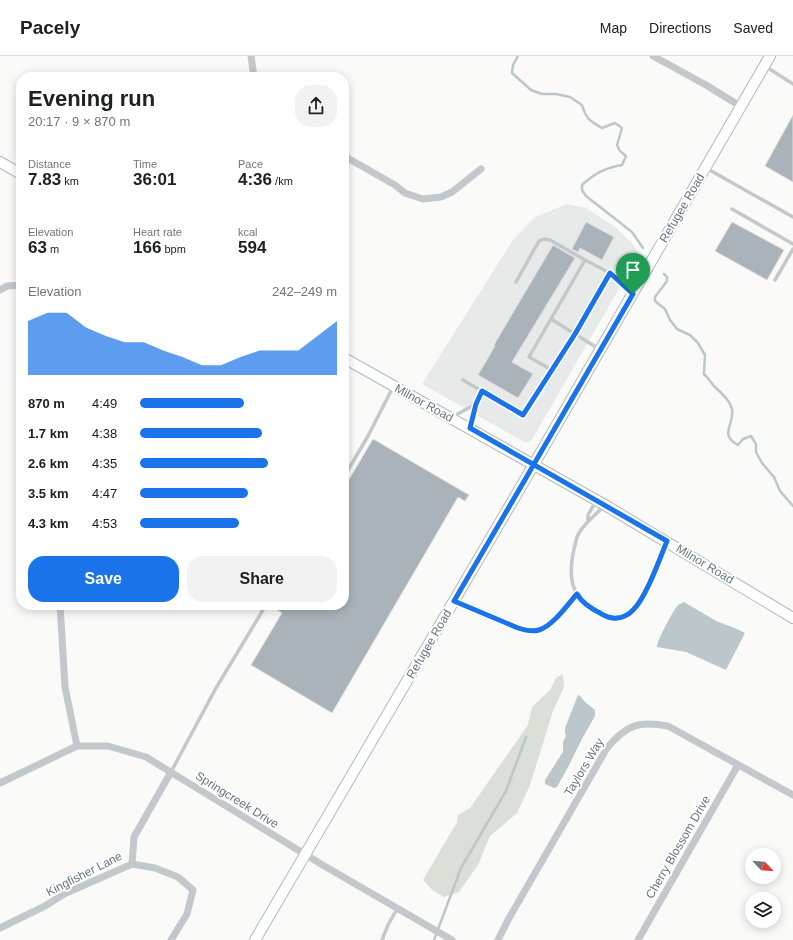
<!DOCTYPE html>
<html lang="en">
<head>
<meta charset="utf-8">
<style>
  :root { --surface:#fff; --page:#f2f2f2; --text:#202124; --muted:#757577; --line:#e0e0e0; --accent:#1a73e8 }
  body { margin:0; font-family:Arial,sans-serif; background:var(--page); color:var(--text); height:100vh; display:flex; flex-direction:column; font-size:15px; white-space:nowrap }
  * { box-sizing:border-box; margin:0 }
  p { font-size:13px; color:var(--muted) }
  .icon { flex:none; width:22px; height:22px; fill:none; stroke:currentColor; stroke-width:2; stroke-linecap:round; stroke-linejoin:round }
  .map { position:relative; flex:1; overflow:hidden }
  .side { position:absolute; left:16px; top:16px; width:333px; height:538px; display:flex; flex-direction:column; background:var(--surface); border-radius:16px; box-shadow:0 2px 10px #0003 }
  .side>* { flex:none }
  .needle { width:26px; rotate:116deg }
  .fabs { position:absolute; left:745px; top:792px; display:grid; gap:8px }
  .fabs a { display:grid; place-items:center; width:36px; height:36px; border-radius:50%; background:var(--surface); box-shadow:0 2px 10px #0003; font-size:20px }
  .pin { position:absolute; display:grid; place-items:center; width:34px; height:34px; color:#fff; margin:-41px -17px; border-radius:50% 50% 50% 0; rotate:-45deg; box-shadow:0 0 4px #0007 }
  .pin .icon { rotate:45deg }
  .round { display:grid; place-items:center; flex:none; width:42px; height:42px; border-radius:16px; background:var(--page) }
  .head { display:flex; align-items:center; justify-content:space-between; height:68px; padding:0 12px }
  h1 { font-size:22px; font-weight:700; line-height:30px }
  .metrics { display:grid; grid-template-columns:repeat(3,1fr); gap:6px; height:68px; padding:4px 12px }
  .metrics div { display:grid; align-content:center }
  .metrics b { font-size:17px; font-weight:700 }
  .metrics small { font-size:11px; font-weight:400 }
  .metrics p { font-size:11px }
  .chart { height:112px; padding:8px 12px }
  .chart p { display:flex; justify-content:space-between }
  .chart svg { width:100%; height:72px; margin-top:4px; fill:var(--accent); opacity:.7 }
  .action { display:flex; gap:8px; margin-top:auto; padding:8px 12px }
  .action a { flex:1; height:46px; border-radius:16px; background:var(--accent); color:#fff; font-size:16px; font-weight:700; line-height:46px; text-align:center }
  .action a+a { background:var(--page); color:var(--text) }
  ul { padding:0 12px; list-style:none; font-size:13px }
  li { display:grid; grid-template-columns:64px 48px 1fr; align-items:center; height:30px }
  li i { height:10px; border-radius:5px; background:var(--accent) }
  header { display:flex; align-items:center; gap:24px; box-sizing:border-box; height:56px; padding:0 20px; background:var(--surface); border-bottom:1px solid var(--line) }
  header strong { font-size:19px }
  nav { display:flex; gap:22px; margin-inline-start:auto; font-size:14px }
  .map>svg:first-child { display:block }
</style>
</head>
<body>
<header>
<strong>Pacely</strong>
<nav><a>Map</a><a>Directions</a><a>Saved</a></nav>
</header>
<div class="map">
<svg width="793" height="884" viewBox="0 0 793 884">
  <rect width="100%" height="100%" fill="#fafaf8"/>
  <path fill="#e8e9e9" d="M567,148l19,4 28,18 17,16 8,12 -108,187 -5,2 -104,-59 91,-144 22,-23z"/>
  <path fill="#dadfd7" d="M563,618l1,13 -11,24 -23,74 -13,28 -27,23 -12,29 -19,27 -15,5 -12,-7 -9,-10 34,-58 1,-7 12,-7 58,-83 4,-18 18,-17 6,-12z"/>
  <g fill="#bbc7cb">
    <path d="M684,546l32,19 21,8 8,4 -19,37 -40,-18 -29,-5c-1,-5 17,-38 21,-42 2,-1 4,-2 6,-3z"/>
    <path d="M578,639l2,1 6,7 9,7v6l-12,21 -16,32 -10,18 -3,1 -9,-4v-4l18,-28v-10l3,-6 -1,-3v-5z"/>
  </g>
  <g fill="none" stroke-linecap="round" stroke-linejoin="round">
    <g stroke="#bbc7cb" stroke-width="2.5">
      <path d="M518,0l-5,9 -1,8 19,17 11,4h14l14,3 12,8c4,14 8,16 20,23l13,-5 7,5 -5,17 3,6 6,5 -4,9c-17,3 -27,8 -40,20v5l4,6 46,36 11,16"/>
      <path d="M664,218l3,3v4l-12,16v4l10,8 5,11 7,9 13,6 8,8 7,12 -1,19c4,4 7,9 11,13 7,7 14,12 17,22 3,16 -14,25 6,36l5,-6 8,-3 5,8v8l6,11 12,14 6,14 13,15"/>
      <path d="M434,884l27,-72 45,-77 20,-54"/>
    </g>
  </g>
  <g fill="#aab3b9" stroke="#dcdcda">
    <path d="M793,59v67l-28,-16z"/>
    <path d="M586,166l28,15 -12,23 -22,-12 -2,4 -6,-3z"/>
    <path d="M732,166l52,28 -17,30 -52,-29z"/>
    <path d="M553,189l22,13 -63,104 21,12 -15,24 -40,-23 17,-29 -1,-1z"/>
    <path d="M373,383l96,56 -4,6 -7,-4 -126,216 -81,-48 31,-52 -13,-8h75v-117z"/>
  </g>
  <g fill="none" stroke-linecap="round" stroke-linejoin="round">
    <g stroke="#b3babf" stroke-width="12">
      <g id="secondary">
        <path d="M0,106l21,12"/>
        <path d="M344,302l261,147 188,113"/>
        <path d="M255,884l271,-462 244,-422"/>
      </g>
    </g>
    <g stroke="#c3c8cc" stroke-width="3.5">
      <path d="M765,10l28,18"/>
      <path d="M706,112l87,49"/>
      <path d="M732,153l61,35"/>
      <path d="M775,224l18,-31"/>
      <path d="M516,226l23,-41 5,-2 6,1 35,20"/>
      <path d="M551,263l48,30"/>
      <path d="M552,314l23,-36 35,-61"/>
      <path d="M463,324l60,35 29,-45 -23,-13 56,-97 25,13 22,20"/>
      <path d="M452,361l24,-13"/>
      <path d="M471,372l5,-24 6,-13"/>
      <path d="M344,421l24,-41 25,-49"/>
      <path d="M604,449c-8,11 -22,19 -27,32 -4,14 -8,34 -4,48 4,15 28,35 44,33 5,0 12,-4 16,-8 12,-11 26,-51 34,-68"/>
      <path d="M588,464v-5l8,-14"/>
      <path d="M455,546l62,26c7,1 15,4 22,2 14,-4 29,-26 38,-37"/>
      <path d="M171,716l45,-84 50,-83"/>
      <path d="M382,884l6,-15 9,-16"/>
    </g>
    <g stroke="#c3c8cc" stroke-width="7">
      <path d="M251,0l3,21"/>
      <path d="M653,0l53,29 34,21"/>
      <path d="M344,100l51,29 10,8 18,6 18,-2 11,-5 29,-23"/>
      <path d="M0,234l7,-4 14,-1"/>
      <path d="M60,549l5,82 12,59"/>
      <path d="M0,727l77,-37h31l38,11 175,107 131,76"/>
      <path d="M132,808l23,4 23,9 15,13 -6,24 -16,26"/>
      <path d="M132,808l2,-27 37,-65"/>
      <path d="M0,872l45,-22 19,-12 68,-30"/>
      <path d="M498,884l10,-20 99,-172c20,-24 32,-27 61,-22l125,69"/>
      <path d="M638,884l100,-175"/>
    </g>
    <use href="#secondary" stroke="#fff" stroke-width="10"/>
  </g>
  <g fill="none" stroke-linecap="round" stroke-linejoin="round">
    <g stroke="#fff" stroke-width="8">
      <path id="route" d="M633,238l-99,170 -8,14 -72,123 64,27c6,2 14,4 21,2 14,-4 29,-26 38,-36 5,9 13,14 23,19 4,3 12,6 17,5 5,0 13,-4 16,-8 13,-12 27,-52 34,-69 -65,-38 -131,-75 -197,-113l6,-24 6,-13 41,24 52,-81 35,-61 23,21"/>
    </g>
    <use href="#route" stroke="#1a73e8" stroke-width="5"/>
  </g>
  <g text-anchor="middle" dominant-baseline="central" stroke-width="4" stroke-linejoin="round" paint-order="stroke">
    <g font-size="12" fill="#657683" stroke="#fff">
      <text transform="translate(682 152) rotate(-60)">Refugee Road</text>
      <text transform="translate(424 347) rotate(29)">Milnor Road</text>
      <text transform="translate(705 508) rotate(31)">Milnor Road</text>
      <text transform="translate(429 588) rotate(-60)">Refugee Road</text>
      <text transform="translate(584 711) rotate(-59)">Taylors Way</text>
      <text transform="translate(237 744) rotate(32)">Springcreek Drive</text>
      <text transform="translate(678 791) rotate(-60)">Cherry Blossom Drive</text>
      <text transform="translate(84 818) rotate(-27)">Kingfisher Lane</text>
    </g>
  </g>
</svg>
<div class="fabs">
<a><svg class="needle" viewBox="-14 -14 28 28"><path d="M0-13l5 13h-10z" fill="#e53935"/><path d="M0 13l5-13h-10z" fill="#757577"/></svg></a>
<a><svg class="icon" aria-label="layers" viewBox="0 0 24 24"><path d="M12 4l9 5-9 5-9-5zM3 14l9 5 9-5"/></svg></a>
</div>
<div class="pin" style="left:633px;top:238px;background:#1e9e55"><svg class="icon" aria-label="arrive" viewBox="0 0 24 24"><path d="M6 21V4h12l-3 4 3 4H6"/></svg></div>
<section class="side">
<div class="head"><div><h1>Evening run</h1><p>20:17 · 9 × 870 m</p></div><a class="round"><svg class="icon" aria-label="share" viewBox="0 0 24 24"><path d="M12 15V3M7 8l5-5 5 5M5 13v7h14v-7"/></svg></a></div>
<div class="metrics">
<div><p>Distance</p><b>7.83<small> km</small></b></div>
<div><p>Time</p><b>36:01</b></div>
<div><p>Pace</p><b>4:36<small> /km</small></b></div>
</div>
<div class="metrics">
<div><p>Elevation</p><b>63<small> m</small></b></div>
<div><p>Heart rate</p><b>166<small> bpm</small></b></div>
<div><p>kcal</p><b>594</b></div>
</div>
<div class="chart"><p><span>Elevation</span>242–249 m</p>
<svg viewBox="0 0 160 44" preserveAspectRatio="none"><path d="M0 44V11L10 6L20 6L30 15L40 20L50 24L60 24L70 29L80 33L90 38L100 38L110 33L120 29L130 29L140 29L150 20L160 11V44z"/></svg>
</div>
<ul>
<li><b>870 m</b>4:49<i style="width:53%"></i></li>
<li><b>1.7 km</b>4:38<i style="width:62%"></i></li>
<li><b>2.6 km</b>4:35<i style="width:65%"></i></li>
<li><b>3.5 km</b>4:47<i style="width:55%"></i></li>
<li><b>4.3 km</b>4:53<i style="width:50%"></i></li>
</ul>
<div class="action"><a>Save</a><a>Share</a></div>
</section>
</div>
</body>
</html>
